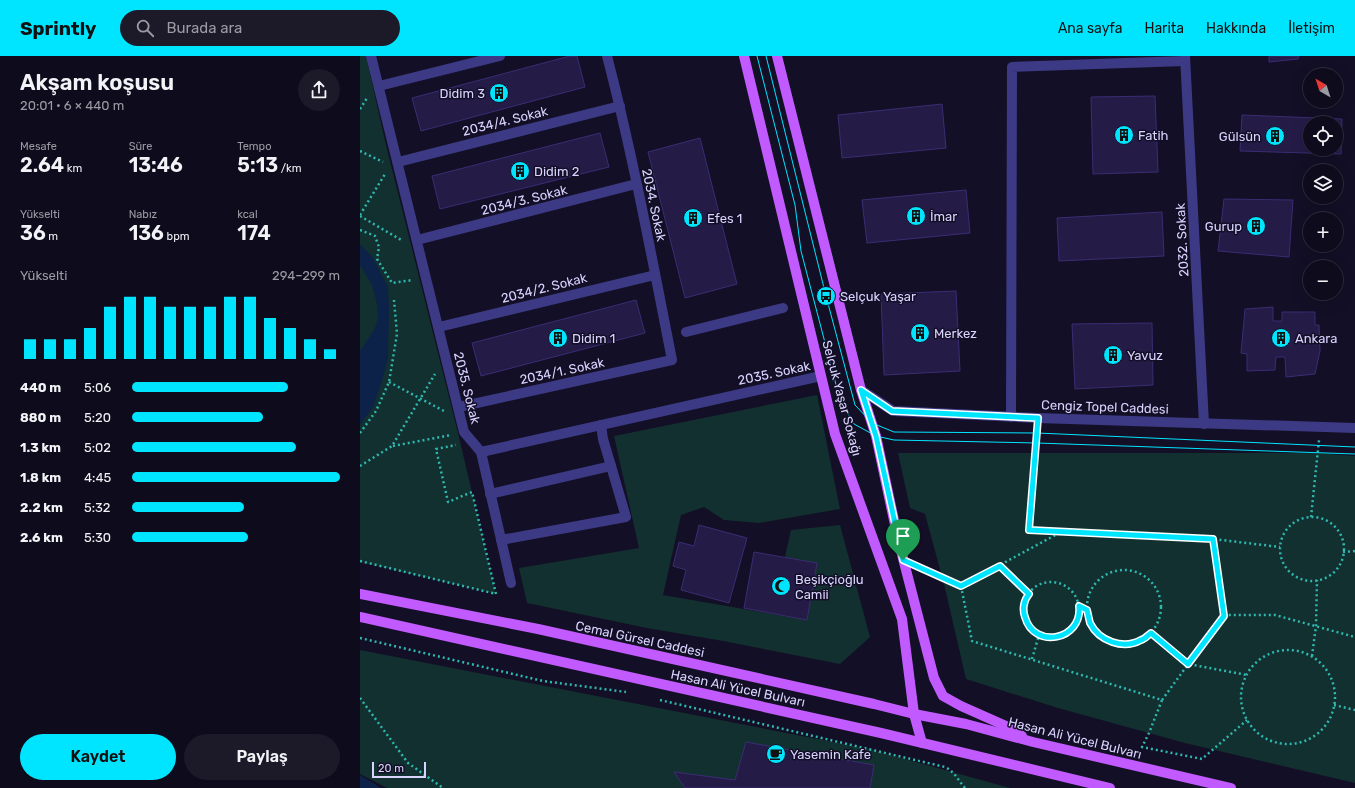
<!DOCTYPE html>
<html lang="tr">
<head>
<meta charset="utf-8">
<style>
  :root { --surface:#0e0b1c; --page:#1c1929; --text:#f1f3f6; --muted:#9b9ba3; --line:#2e2b3b; --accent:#00e5ff }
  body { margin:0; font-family:Rubik,sans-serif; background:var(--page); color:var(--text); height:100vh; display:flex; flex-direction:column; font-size:15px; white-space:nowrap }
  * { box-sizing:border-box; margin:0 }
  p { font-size:13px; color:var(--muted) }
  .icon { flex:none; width:22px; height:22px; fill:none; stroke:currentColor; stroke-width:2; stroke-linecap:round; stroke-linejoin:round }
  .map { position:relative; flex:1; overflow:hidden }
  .panel { display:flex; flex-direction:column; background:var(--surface); width:360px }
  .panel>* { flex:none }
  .needle { width:26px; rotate:321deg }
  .fabs { position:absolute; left:943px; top:12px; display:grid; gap:8px }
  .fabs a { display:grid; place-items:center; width:40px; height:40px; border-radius:50%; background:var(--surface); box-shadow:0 4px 16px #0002,0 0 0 1px var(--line); font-size:20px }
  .scale { position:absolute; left:12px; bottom:10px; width:54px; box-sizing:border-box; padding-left:4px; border:2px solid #d9d4ff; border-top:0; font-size:11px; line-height:14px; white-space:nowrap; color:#d9d4ff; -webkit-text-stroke:3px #130f26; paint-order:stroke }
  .pin { position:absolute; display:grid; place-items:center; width:34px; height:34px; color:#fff; margin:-41px -17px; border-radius:50% 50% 50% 0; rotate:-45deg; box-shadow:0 0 4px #0007 }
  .pin .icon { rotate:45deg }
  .round { display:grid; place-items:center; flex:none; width:42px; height:42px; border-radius:21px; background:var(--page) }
  .overview { display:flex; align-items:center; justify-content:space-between; height:68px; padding:0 20px }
  h1 { font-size:22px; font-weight:600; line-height:30px }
  .figures { display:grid; grid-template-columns:repeat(3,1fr); gap:6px; height:68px; padding:4px 20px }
  .figures div { display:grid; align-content:center }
  .figures b { font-size:20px; font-weight:600 }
  .figures small { font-size:11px; font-weight:400 }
  .figures p { font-size:11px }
  .chart { height:112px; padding:8px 20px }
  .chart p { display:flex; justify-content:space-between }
  .chart svg { width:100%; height:72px; margin-top:4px; stroke:var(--accent); stroke-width:6 }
  .button { display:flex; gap:8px; margin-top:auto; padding:8px 20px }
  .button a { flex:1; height:46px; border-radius:24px; background:var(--accent); color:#111; font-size:16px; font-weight:600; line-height:46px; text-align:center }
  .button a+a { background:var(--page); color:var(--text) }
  ul { padding:0 20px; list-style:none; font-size:13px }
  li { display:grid; grid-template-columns:64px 48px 1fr; align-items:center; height:30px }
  li i { height:10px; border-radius:5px; background:var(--accent) }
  header { display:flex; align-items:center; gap:24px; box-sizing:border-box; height:56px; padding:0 20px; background:var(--accent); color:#111 }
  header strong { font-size:19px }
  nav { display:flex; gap:22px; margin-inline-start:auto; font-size:14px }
  .search { width:280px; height:36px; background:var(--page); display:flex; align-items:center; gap:10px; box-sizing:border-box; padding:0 14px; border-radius:22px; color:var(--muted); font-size:15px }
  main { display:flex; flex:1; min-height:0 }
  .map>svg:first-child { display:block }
</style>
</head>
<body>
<header>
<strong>Sprintly</strong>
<div class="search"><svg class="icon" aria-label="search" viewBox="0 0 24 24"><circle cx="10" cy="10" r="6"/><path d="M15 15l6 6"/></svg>Burada ara</div>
<nav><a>Ana sayfa</a><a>Harita</a><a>Hakkında</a><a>İletişim</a></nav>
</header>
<main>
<section class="panel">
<div class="overview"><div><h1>Akşam koşusu</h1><p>20:01 · 6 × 440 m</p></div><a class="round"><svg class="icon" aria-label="share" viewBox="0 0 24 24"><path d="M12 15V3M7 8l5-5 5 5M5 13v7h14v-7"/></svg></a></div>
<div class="figures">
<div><p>Mesafe</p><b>2.64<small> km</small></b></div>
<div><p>Süre</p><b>13:46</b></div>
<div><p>Tempo</p><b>5:13<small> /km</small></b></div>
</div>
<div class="figures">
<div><p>Yükselti</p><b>36<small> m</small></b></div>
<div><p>Nabız</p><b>136<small> bpm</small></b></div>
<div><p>kcal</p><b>174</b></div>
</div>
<div class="chart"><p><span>Yükselti</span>294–299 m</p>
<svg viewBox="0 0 160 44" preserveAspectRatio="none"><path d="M5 44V32M15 44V32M25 44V32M35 44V25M45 44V12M55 44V6M65 44V6M75 44V12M85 44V12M95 44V12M105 44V6M115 44V6M125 44V19M135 44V25M145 44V32M155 44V38"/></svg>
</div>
<ul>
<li><b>440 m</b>5:06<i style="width:75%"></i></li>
<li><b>880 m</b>5:20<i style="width:63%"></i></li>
<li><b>1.3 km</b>5:02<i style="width:79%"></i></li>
<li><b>1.8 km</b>4:45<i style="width:100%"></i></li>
<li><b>2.2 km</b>5:32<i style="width:54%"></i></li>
<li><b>2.6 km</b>5:30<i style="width:56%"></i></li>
</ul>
<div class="button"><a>Kaydet</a><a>Paylaş</a></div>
</section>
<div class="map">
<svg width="995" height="732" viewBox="0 0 995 732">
  <rect width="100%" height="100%" fill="#130f26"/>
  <g fill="#12302f">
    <path d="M0,0h6l20,89 72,288 38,161 -136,-32z"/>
    <path d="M457,339l23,114 -81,14 -35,-3 -20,-13 -23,8 -18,80 144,25 10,-56 -32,-7 6,-27 49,-5 30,112 -30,27 -117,-23 -76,-13 -120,-25 -8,-35 120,-20 -25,-112z"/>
    <path d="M538,397h420l37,3v327l-170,-40 -127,-35 -92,-29 -22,-95 -19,-70 -15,-6z"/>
    <path d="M0,594l509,99 141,39h-623l-27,-14z"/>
  </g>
  <g fill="#0c2248">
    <path d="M0,188l13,14 15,29 1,21 -1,51 -7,25 -8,23 -13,18v-74l14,-21 4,-11 -1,-15 -5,-19 -12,-20z"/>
    <path d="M0,719l21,13h-21z"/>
  </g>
  <g fill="#241b47" stroke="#3b2d73" fill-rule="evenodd">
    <path d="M210,0h7l8,31 -164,44 -9,-33z"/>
    <path d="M909,0h30l-1,3 -29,3z"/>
    <path d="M795,40l3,76 -65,2 -2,-77z"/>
    <path d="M582,48l4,44 -104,10 -4,-43z"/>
    <path d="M882,59l100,4 -1,35 -101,-3zM950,67h26v26h-26z"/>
    <path d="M240,77l9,34 -169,42 -8,-33z"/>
    <path d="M340,82l37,146 -52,14 -37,-146z"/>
    <path d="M606,134l4,43 -103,10 -5,-43z"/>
    <path d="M864,143l69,1 -4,57 -71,-6z"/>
    <path d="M802,156l2,44 -105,5 -2,-43z"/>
    <path d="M596,235l4,80 -76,4 -3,-81z"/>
    <path d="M276,244l9,33 -164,43 -9,-33z"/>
    <path d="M913,251v14h9v-9h33v13h4l1,26 -5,23 -29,3 -1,-20h-9l-1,13 -28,1v-17l-6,-1 4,-44z"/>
    <path d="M792,267l1,62 -78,4 -3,-65z"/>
    <path d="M339,469l48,13 -18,65 -48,-13 5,-20 -13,-4 6,-24 15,4z"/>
    <path d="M394,496l63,11 -10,57 -63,-12z"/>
    <path d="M386,686l128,23 -4,23h-185l-11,-16 61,8z"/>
  </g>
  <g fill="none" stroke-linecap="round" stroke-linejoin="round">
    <g stroke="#2fb8b0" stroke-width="2.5" stroke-dasharray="2 3" stroke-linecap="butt">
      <path d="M0,53l7,-11"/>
      <path d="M0,95l23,11"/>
      <path d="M0,159l25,-41"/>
      <path d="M0,160l43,25"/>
      <path d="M0,174l15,6 4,11 -2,12 15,24 21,-3"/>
      <path d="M29,326l55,29"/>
      <path d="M677,375l-8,99 184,9 67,8"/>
      <path d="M0,377l16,-22 13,-29 8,-48 -3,-34"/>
      <path d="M33,390l58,-11"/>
      <path d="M0,410l32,-20 43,-72"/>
      <path d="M951,461l8,-77"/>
      <circle cx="952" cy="493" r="32"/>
      <path d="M853,483l11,76"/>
      <path d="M983,496l12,-1"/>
      <path d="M0,505l136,33 -24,-102 -24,10 -12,-53 20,-4"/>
      <path d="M640,510l29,28"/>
      <path d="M560,512l41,18 11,55 190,59 -13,33 -7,14 60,12 45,-39"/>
      <circle cx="764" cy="551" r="37"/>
      <circle cx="691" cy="554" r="28"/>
      <path d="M601,530l100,-54"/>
      <path d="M719,550l8,4"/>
      <path d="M791,577l37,31 59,11"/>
      <path d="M0,582l183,43 83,11"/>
      <circle cx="928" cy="641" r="47"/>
      <path d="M952,600l4,-30 1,-46"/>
      <path d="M672,603l7,-24"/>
      <path d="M0,642l48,65 35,25"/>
      <path d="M300,644l285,67c10,5 13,13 20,21"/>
      <path d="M802,644l62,-85h51l80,22"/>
      <path d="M974,649l21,5"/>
    </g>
    <g stroke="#3d3a85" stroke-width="10">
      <path d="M11,0l93,376 17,20 340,-76"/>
      <path d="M825,0l19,368"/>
      <path d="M19,30l121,-30"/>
      <path d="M38,106l222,-56"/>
      <path d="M57,184l219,-56"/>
      <path d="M79,271l216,-52"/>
      <path d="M326,276l97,-24"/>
      <path d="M501,334l32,21 145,7 317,10"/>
      <path d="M99,351l213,-47c-20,-102 -39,-204 -65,-304"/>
      <path d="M651,361l1,-350 173,-6"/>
      <path d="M121,396l30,131"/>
      <path d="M130,438l121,-28 -8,-27 -2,-14"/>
      <path d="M141,484l125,-23 -15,-51"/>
    </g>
    <g stroke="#c25bff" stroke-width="10">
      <path d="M384,0l91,378 67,185 12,95 8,29"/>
      <path d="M417,0l84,334 15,46 22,103 36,139 9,18 18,10 45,20 16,10"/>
      <path d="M0,538l178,35 336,75 40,10 52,10 67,18 198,46"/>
      <path d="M0,561l521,116 229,55"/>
    </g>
    <g stroke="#00e5ff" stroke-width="1">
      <path d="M397,0l38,149 6,46 39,149 14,24 22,12 18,4 143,3 318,11"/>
      <path d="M406,0l60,240 29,109 17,18 22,9 143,1 318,14"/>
    </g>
  </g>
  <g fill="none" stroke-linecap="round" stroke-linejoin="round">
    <g stroke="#fff" stroke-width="8">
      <path id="route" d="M501,334l31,21 146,7 -9,112 184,9 11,77 -36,48 -37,-31c-3,2 -6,6 -10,7 -18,10 -42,1 -51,-17 -1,-4 -2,-9 -3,-13l-8,-4c4,34 -45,44 -54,11 -3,-8 -1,-17 4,-23l-29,-28 -39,20 -58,-26 -27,-124z"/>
    </g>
    <use href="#route" stroke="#00e5ff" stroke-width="5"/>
  </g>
  <defs>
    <g id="building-disc" transform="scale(1)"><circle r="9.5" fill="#00e5ff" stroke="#130f26"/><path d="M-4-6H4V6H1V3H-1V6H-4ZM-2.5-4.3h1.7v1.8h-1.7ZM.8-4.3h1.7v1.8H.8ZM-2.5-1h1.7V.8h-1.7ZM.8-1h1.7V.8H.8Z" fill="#111"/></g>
    <g id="bus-disc" transform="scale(1)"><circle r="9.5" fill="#00e5ff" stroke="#130f26"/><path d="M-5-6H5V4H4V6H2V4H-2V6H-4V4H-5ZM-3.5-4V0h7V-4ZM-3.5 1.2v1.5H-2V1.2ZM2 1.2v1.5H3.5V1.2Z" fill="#111"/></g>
    <g id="mosque-disc" transform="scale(1)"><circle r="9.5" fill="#00e5ff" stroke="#130f26"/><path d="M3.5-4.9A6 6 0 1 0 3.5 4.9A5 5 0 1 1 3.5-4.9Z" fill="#111"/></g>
    <g id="cafe-disc" transform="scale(1)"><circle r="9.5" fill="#00e5ff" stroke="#130f26"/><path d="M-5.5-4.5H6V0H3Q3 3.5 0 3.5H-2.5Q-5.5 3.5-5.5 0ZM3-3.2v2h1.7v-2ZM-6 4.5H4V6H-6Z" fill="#111"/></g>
  </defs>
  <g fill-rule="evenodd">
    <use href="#building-disc" x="139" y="37"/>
    <use href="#building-disc" x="764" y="79"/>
    <use href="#building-disc" x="915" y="80"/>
    <use href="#building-disc" x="160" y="115"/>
    <use href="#building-disc" x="556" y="160"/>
    <use href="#building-disc" x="333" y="162"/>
    <use href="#building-disc" x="896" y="170"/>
    <use href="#bus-disc" x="466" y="240"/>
    <use href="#building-disc" x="560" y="277"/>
    <use href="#building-disc" x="198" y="282"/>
    <use href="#building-disc" x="921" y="282"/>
    <use href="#building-disc" x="753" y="299"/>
    <use href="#mosque-disc" x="421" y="530"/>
    <use href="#cafe-disc" x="416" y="698"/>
  </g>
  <g text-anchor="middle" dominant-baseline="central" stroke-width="3" stroke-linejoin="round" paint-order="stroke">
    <g font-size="13" fill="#d9d4ff" stroke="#130f26" text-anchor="start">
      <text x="125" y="37" text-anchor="end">Didim 3</text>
      <text x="778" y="79">Fatih</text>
      <text x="901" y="80" text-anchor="end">Gülsün</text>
      <text x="174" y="115">Didim 2</text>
      <text x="570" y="160">İmar</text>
      <text x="347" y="162">Efes 1</text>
      <text x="882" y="170" text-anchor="end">Gurup</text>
      <text x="480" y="240">Selçuk Yaşar</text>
      <text x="574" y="277">Merkez</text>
      <text x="212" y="282">Didim 1</text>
      <text x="935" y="282">Ankara</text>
      <text x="767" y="299">Yavuz</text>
      <text x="435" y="523">Beşikçioğlu<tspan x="435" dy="15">Camii</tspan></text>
      <text x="430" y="698">Yasemin Kafe</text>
    </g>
    <g font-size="13" fill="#d9d4ff" stroke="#130f26">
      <text transform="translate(145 65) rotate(-14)">2034/4. Sokak</text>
      <text transform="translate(164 144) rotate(-14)">2034/3. Sokak</text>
      <text transform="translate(294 149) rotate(78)">2034. Sokak</text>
      <text transform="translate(822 184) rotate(-93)">2032. Sokak</text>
      <text transform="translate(184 232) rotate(-14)">2034/2. Sokak</text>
      <text transform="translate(202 315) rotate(-12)">2034/1. Sokak</text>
      <text transform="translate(414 317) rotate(-12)">2035. Sokak</text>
      <text transform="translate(107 332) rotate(76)">2035. Sokak</text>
      <text transform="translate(482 342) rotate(75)">Selçuk Yaşar Sokağı</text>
      <text transform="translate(745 351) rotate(2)">Cengiz Topel Caddesi</text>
      <text transform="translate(280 583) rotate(12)">Cemal Gürsel Caddesi</text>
      <text transform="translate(378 632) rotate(12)">Hasan Ali Yücel Bulvarı</text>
      <text transform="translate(715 682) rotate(14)">Hasan Ali Yücel Bulvarı</text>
    </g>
  </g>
</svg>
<div class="fabs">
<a><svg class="needle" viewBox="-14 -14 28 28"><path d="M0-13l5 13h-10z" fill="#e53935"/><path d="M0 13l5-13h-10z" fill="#9b9ba3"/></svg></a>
<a><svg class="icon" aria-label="locate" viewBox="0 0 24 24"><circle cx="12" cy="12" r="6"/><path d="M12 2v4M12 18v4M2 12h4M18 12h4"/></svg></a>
<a><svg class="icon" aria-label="layers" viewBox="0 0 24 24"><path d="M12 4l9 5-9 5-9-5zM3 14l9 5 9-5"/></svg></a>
<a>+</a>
<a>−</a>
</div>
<div class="scale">20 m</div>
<div class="pin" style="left:543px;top:504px;background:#1e9e55"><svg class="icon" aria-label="arrive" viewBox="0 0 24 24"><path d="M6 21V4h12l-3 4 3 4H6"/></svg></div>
</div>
</main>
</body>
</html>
